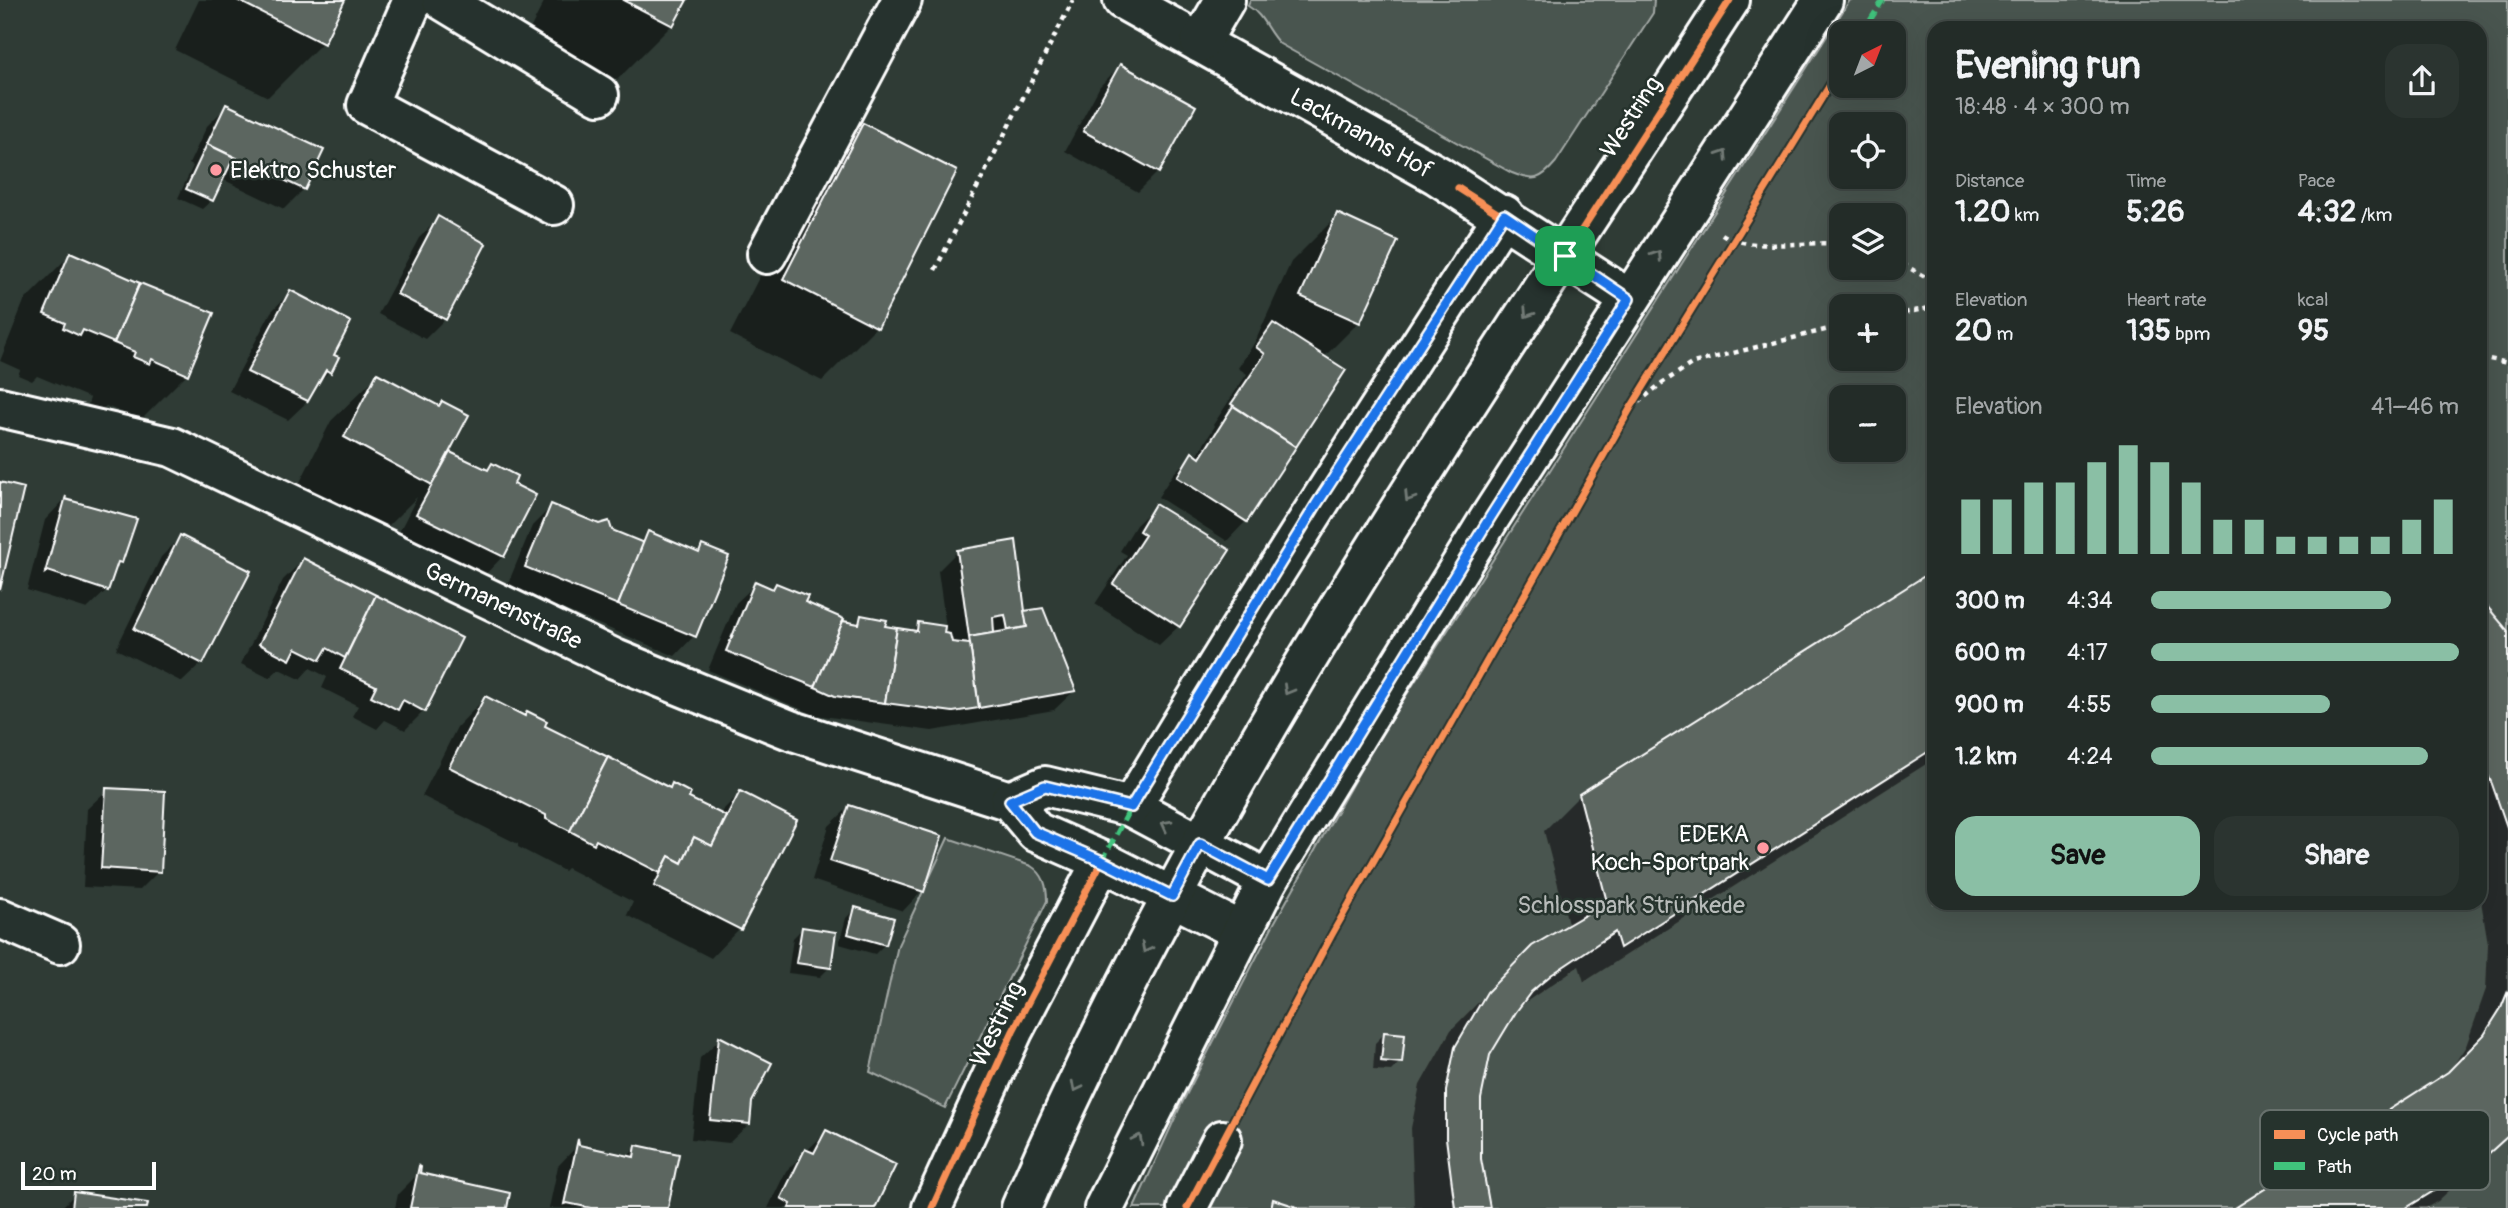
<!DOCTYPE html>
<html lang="en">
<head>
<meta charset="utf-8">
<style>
  :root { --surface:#232c28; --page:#2b3430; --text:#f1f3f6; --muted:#a3a7a8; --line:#404845; --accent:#8abfa5 }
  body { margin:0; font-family:Pangolin,sans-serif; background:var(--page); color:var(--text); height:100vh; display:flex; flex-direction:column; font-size:26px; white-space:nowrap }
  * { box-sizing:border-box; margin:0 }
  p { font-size:23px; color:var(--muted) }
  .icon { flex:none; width:38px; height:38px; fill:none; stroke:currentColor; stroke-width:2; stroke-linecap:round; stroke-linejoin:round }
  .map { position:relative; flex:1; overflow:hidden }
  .details { position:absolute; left:1927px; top:21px; width:560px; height:889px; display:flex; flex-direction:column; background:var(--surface); border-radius:21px; box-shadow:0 7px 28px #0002,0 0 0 2px var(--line) }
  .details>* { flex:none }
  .needle { width:46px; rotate:42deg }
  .tools { position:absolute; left:1829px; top:21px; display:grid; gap:14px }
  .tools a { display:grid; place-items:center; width:77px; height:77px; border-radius:14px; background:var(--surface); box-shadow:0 7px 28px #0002,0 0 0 2px var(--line); font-size:35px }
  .scale { position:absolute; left:21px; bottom:18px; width:135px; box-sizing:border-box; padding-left:7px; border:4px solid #fff; border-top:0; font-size:19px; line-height:24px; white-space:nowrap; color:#fff; -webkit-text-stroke:5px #26332d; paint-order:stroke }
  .pin { position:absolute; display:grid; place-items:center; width:60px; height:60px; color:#fff; margin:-30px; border-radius:14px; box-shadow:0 4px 10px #0006 }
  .round { display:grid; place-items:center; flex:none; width:74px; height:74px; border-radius:21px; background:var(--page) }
  .summary { display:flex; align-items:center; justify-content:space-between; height:119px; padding:0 28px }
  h1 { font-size:38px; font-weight:700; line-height:52px }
  .stats { display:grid; grid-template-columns:repeat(3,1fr); gap:10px; height:119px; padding:7px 28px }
  .stats div { display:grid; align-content:center }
  .stats b { font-size:30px; font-weight:700 }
  .stats small { font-size:19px; font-weight:400 }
  .stats p { font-size:19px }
  .chart { height:196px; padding:14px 28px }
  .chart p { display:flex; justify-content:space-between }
  .chart svg { width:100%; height:126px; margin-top:7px; stroke:var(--accent); stroke-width:6 }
  .primary-button { display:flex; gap:14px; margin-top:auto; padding:14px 28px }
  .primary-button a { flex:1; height:80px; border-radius:21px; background:var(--accent); color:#111; font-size:28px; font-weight:700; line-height:80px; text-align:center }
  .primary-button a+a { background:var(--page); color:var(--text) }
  ul { padding:0 28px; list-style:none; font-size:23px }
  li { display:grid; grid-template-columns:112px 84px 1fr; align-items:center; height:52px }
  li i { height:18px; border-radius:9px; background:var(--accent) }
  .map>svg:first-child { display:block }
</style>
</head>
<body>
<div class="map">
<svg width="2508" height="1208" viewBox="0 0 2508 1208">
  <rect width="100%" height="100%" fill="#2f3b35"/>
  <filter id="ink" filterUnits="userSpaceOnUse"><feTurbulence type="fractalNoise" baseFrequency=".0143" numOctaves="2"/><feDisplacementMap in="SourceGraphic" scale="14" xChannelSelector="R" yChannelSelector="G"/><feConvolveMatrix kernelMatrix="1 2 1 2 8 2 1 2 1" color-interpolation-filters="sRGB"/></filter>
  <g filter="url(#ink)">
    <g fill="#4a544f" stroke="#a4aaa7" stroke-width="2" fill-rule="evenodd">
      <path d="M1250,0h404l-1,13 -97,149c-16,19 -22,20 -44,11l-232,-129c-13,-12 -16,-29 -32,-38z"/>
      <path d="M1850,0h658v1208h-1374l46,-101 93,-182 99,-176zM1934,28h546v875h-546zM1841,33h53v53h-53zM1841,124h53v53h-53zM1841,215h53v53h-53zM1841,306h53v53h-53zM1841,397h53v53h-53z"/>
      <path d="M948,838l83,28c13,8 16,20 16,35l-102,207 -75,-36 28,-127z"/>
    </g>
    <g fill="#0007">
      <path d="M199,0h144l-21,43 -54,54 -93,-47z"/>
      <path d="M545,0h140l-13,25 -55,55 -89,-47z"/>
      <path d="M1120,66l38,106 -20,20 -73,-41 35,-65z"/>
      <path d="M227,106l77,83 -20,20 -62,-30 -10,21 -10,9 -24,-11 15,-32 -4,-2 18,-38z"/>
      <path d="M863,125l13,202 -54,54 -92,-47 79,-154z"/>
      <path d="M1338,215l21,107 -35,35 20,13 -98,151 -19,20 -69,-44 15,-23 19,-19 4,2 19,-31 -2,-1 34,-51 -9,-6 17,-26 36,-80z"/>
      <path d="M438,219l7,100 -20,20 -47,-25 41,-76z"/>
      <path d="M71,254l116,120 -46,46 -35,-14 -4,4 -14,-6 2,-6 -53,-22 -5,5 -14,-6 2,-5 -20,-9 24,-60z"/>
      <path d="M290,292l42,64 -3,16 -13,13 -8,16 -20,19 -59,-29 42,-79z"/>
      <path d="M378,375l60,32 4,-4 2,57 6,-6 36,17 6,-6 11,91 -19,20 -86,-42 19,-37 -33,33 -85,-46 32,-63z"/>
      <path d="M64,500l70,20 -13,42 -7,7 -7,21 -20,19 -60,-19 18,-70z"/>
      <path d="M552,506l87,37 10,-10 47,20 7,-6 -9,89 -19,20 -168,-70 25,-60z"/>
      <path d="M1156,506l23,120 -20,19 -64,-41 32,-49 -7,-4 16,-26z"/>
      <path d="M181,537l21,126 -20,19 -66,-33 45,-92z"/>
      <path d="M957,552l68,61 49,78 -20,19 -122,21 -117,-16 -107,-45 28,-67 20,-19 15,6 5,-5 27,18 37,19 14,3 8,-8 21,11 28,4 8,-8 28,11 -9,-64z"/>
      <path d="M303,560l157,79 -36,72 -19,19 -20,-10 -8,9 -25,-13 6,-10 -36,-18 5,-11 -17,-9 -10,11 -21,-10 -10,9 -28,-14 42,-84z"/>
      <path d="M1934,572v187l-350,223 -5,-16 -62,42 -28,46 -10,45v61l9,48h-74l-3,-80 9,-43 31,-55 82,-83 36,-20 -25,-96 36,-36z"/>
      <path d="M2480,601l28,32v503l-70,65 -12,7h-188l211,-136 17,-26 20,-57 2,-45 -8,-49z"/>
      <path d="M485,698l38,19 5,-4 14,14 126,62 4,-4 15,14 32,15 21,-21 55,28 -56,108 -28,29 -84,-43 6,-13 -66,-34 -3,3 -46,-24v-3l-96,-48 35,-69z"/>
      <path d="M107,790l52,81 -19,19 -57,-3 4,-78z"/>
      <path d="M849,807l73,84 -19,20 -91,-31 17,-54z"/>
      <path d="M855,909l30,35 -10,10 -36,-10 7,-26z"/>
      <path d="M802,929l27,39 -9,9 -32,-4 5,-35z"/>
      <path d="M1384,1034l16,28 -9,9 -18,-1 2,-27z"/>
      <path d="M720,1039l31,63 -2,22 -20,19 -38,-4 9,-81z"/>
      <path d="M826,1132l47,76h-105l18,-37z"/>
      <path d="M577,1146l50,11 10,-10 29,61h-117l9,-42z"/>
      <path d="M418,1174l87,34h-110l3,-14z"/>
      <path d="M75,1194l71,14h-85z"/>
    </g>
    <g fill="#5b6661" stroke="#fff" stroke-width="2">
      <path d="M237,0h108l-21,44z"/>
      <path d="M623,0h64l-14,26z"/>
      <path d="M1120,64l76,42 -37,67 -76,-42z"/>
      <path d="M226,104l98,46 -19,40 -98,-46z"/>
      <path d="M863,123l94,48 -79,157 -95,-49z"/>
      <path d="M207,144l27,13 -21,44 -27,-12z"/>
      <path d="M1337,213l61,28 -38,82 -60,-27z"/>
      <path d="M438,216l48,28 -40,76 -49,-26z"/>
      <path d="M70,252l70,31 -26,60 -31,-13 -3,6 -17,-8 2,-5 -21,-9z"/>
      <path d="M140,283l74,30 -26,62 -36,-16 -2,5 -17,-7 2,-5 -21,-9z"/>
      <path d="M290,290l61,32 -17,33 5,2 -8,16 -5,-3 -19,33 1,-2 -61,-29z"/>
      <path d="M1273,323l73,47 -50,77 -65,-43 34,-50 -9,-7z"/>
      <path d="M377,373l62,33 3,-5 27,14 -37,70 -88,-48z"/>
      <path d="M1233,406l63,41 -49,75 -70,-45 15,-25 8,6z"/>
      <path d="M450,452l38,18 4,-7 25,13 -3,8 22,11 -32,62 -88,-43z"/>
      <path d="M0,482l24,6 -24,102z"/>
      <path d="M66,496l-1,3 72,20 -15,44 -4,-1 -10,29 -60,-20 -3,2z"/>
      <path d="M551,504l48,20 10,-3 3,9 32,13 -26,62 -93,-38z"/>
      <path d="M1155,504l75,46 -50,77 -67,-43 32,-49 -6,-4z"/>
      <path d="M648,531l51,22 3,-8 27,11 -33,81 -78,-32z"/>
      <path d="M180,535l71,36 -48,93 -69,-35z"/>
      <path d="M1016,540l11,87 -19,3 -3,-15 -12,2 1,16 -25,4 -12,-87z"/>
      <path d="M303,558l73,37 -31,63 -18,-10 -7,12 -24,-12 -6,12 -31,-16z"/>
      <path d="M1934,570v178l-314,200 -5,-16 -64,43 -20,17 -15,20 -26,43 -9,44v60l9,49h-35l-9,-70v-47l9,-44 32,-55 45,-46 75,-44 -28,-108z"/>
      <path d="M755,581l18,8 3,-6 32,13 -3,6 39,17 -29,68 -89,-36z"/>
      <path d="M376,595l86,43 -37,74 -22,-12 -5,10 -27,-14 5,-10 -36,-17z"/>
      <path d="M2480,598l28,33v199l-16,-46 -12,-27z"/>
      <path d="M1043,608l33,83 -97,17 -10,-71 58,-10 -3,-16z"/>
      <path d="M861,615l26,5 -2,6 12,2 -12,75 -50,-7 -20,-9 28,-66 16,3z"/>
      <path d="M918,622l27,4 -1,7 6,1 2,8 18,2 9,64 -26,4 -68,-9 12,-75 20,3z"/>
      <path d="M485,696l40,20 2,-5 20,10 -2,5 63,31 -38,74 -24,-12v-4l-97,-48z"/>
      <path d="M608,757l62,31 2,-5 19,10 -2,5 37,18 -14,30 -18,-9 -12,26 -13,-7 -9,17 -64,-33 -2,4 -24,-13z"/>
      <path d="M106,788l59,3 -4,81 -60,-4z"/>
      <path d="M740,791l57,29 -56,110 -87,-44 15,-30 13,7 12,-26 18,9z"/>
      <path d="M849,805l93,31 -18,56 -94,-31z"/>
      <path d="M855,907l39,11 -8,27 -38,-11z"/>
      <path d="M802,927l34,5 -5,36 -35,-5z"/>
      <path d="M2508,991v145l-32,29 -70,43h-171l213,-136 36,-37 17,-27z"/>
      <path d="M1384,1032l21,2 -3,29 -21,-2z"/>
      <path d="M719,1036l53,27 -20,39 -2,22 -40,-4z"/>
      <path d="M826,1130l70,35 -21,43h-86l2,-4 -10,-6 24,-49 9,4z"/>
      <path d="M578,1139l1,6 55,12 2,-12 43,9 -11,54h-77l-24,-5 -3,1z"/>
      <path d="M419,1166l2,1 -1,6 90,20 -3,15h-97z"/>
      <path d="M74,1192l74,11 -1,5h-75z"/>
      <path d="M1273,1199l27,9h-29z"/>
    </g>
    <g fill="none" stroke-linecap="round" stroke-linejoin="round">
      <g stroke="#fff" stroke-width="44">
        <g id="minor">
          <path d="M413,0l-46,105 187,100"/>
          <path d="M442,0l157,95"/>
          <path id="s1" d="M1123,0l314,175 192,124"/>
          <path d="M1200,43l25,-43"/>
          <path d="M767,254l135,-254"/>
          <path id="s2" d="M0,407l172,40 443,212 175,71 220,71 26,31 66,29 140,71"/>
          <path d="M1010,801l35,-15 86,21 137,73"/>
          <path d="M1131,807c120,-200 246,-396 373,-592"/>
          <path d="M0,918l60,26"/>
          <path d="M932,1208l81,-177 89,-170"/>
          <path d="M1187,1208l35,-68"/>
        </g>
      </g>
      <g stroke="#fff" stroke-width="44">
        <g id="major">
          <path d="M1021,1208c184,-430 456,-816 709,-1208"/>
          <path d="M1104,1208l164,-328 223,-364 332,-516"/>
        </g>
      </g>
      <g stroke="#fff" stroke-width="4.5" stroke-dasharray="5 5" stroke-linecap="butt">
        <path d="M1722,234c28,19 85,6 119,10"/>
        <path d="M1894,259l40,23"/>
        <path d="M935,270l138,-270"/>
        <path d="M1894,315l40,-8"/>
        <path d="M2480,357l28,6"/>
        <path d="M1630,409l32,-26 31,-20 148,-37"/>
      </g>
      <use href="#minor" stroke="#26332d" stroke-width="38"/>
      <use href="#major" stroke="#26332d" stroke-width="38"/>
      <g stroke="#40c37c" stroke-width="5" stroke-dasharray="10 5" stroke-linecap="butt">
        <path d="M1862,33l21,-33"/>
        <path d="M1102,861l29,-54"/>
      </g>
      <g stroke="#26332d" stroke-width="11">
        <g id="cycleway">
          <path d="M1458,188l107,68 165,-256"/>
          <path d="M1131,807c120,-200 246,-396 373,-592"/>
          <path d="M932,1208l81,-177 89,-170"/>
          <path d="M1187,1208l144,-272 299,-527 211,-342"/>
        </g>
      </g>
      <use href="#cycleway" stroke="#f78f57" stroke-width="7"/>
    </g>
    <defs><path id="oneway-chevron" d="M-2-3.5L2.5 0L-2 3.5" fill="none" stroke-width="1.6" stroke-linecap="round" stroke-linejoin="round" transform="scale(1.75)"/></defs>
    <g stroke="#727a76">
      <use href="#oneway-chevron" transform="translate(1723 155) rotate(-57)"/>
      <use href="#oneway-chevron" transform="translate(1657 255) rotate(-57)"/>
      <use href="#oneway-chevron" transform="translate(1528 313) rotate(123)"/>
      <use href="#oneway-chevron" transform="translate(1409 497) rotate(122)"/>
      <use href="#oneway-chevron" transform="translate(1288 690) rotate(120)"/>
      <use href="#oneway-chevron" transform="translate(1166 825) rotate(-152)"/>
      <use href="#oneway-chevron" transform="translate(1146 948) rotate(117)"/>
      <use href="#oneway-chevron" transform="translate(1076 1087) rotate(117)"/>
      <use href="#oneway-chevron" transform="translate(1138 1139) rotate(-63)"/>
    </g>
  </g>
  <g fill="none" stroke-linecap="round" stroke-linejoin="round" filter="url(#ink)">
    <g stroke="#fff" stroke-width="14">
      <path id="route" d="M1504,215l125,84 -138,217 -223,364 -68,-36 -28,52 -70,-35 -67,-29 -25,-31 35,-15 86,21 185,-302z"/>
    </g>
    <use href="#route" stroke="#1a73e8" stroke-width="9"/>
  </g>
  <g fill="#ff9aa2" stroke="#26332d" stroke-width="2.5">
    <circle cx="216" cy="170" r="7"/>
    <circle cx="1763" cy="848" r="7"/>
  </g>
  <g text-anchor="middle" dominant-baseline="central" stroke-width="5" stroke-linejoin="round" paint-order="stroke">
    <g font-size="24" fill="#fff" stroke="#26332d">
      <text transform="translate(1631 117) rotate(-57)">Westring</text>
      <text stroke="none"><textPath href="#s1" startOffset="273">Lackmanns Hof</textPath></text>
      <text stroke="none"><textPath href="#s2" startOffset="544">Germanenstraße</textPath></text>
      <text transform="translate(997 1024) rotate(-64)">Westring</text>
    </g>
    <g font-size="24" fill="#fff" stroke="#26332d" text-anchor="start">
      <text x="230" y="170">Elektro Schuster</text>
      <text x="1749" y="834" text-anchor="end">EDEKA<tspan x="1749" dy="28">Koch-Sportpark</tspan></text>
    </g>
    <g font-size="24" fill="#b7bbb9" stroke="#26332d">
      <text x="1631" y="905">Schlosspark Strünkede</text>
    </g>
  </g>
  <rect x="2260" y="1110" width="230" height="80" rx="10" fill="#26332d" stroke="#67706c" stroke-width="2"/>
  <rect x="2274" y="1130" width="31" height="9" fill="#f78f57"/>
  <rect x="2274" y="1162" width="31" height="8" fill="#40c37c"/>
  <g font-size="19" fill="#fff">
    <text x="2317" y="1141">Cycle path</text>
    <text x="2317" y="1173">Path</text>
  </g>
</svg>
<div class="tools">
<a><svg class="needle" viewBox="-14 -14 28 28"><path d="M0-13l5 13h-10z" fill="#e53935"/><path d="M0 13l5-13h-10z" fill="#a3a7a8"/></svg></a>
<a><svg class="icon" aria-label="locate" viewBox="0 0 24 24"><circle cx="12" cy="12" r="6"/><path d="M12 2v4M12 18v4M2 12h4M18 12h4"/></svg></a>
<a><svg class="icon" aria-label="layers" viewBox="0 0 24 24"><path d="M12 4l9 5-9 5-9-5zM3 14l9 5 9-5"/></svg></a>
<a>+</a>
<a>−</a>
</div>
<div class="scale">20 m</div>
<div class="pin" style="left:1565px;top:256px;background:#1e9e55"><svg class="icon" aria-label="arrive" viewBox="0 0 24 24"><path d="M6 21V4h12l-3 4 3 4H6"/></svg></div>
<section class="details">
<div class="summary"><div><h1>Evening run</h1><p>18:48 · 4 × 300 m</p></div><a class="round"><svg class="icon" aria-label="share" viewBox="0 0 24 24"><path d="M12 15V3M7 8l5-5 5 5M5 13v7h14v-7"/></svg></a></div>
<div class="stats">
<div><p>Distance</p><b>1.20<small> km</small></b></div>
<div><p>Time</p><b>5:26</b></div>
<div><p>Pace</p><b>4:32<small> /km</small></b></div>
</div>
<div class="stats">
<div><p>Elevation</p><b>20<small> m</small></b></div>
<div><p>Heart rate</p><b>135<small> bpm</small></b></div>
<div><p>kcal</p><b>95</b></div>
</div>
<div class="chart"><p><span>Elevation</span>41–46 m</p>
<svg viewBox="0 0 160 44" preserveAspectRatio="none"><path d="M5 44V25M15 44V25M25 44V19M35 44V19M45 44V12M55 44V6M65 44V12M75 44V19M85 44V32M95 44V32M105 44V38M115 44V38M125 44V38M135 44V38M145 44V32M155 44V25"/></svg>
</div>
<ul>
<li><b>300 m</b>4:34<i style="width:78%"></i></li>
<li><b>600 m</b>4:17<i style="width:100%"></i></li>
<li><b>900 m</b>4:55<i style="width:58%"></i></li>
<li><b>1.2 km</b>4:24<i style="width:90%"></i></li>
</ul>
<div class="primary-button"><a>Save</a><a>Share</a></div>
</section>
</div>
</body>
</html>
